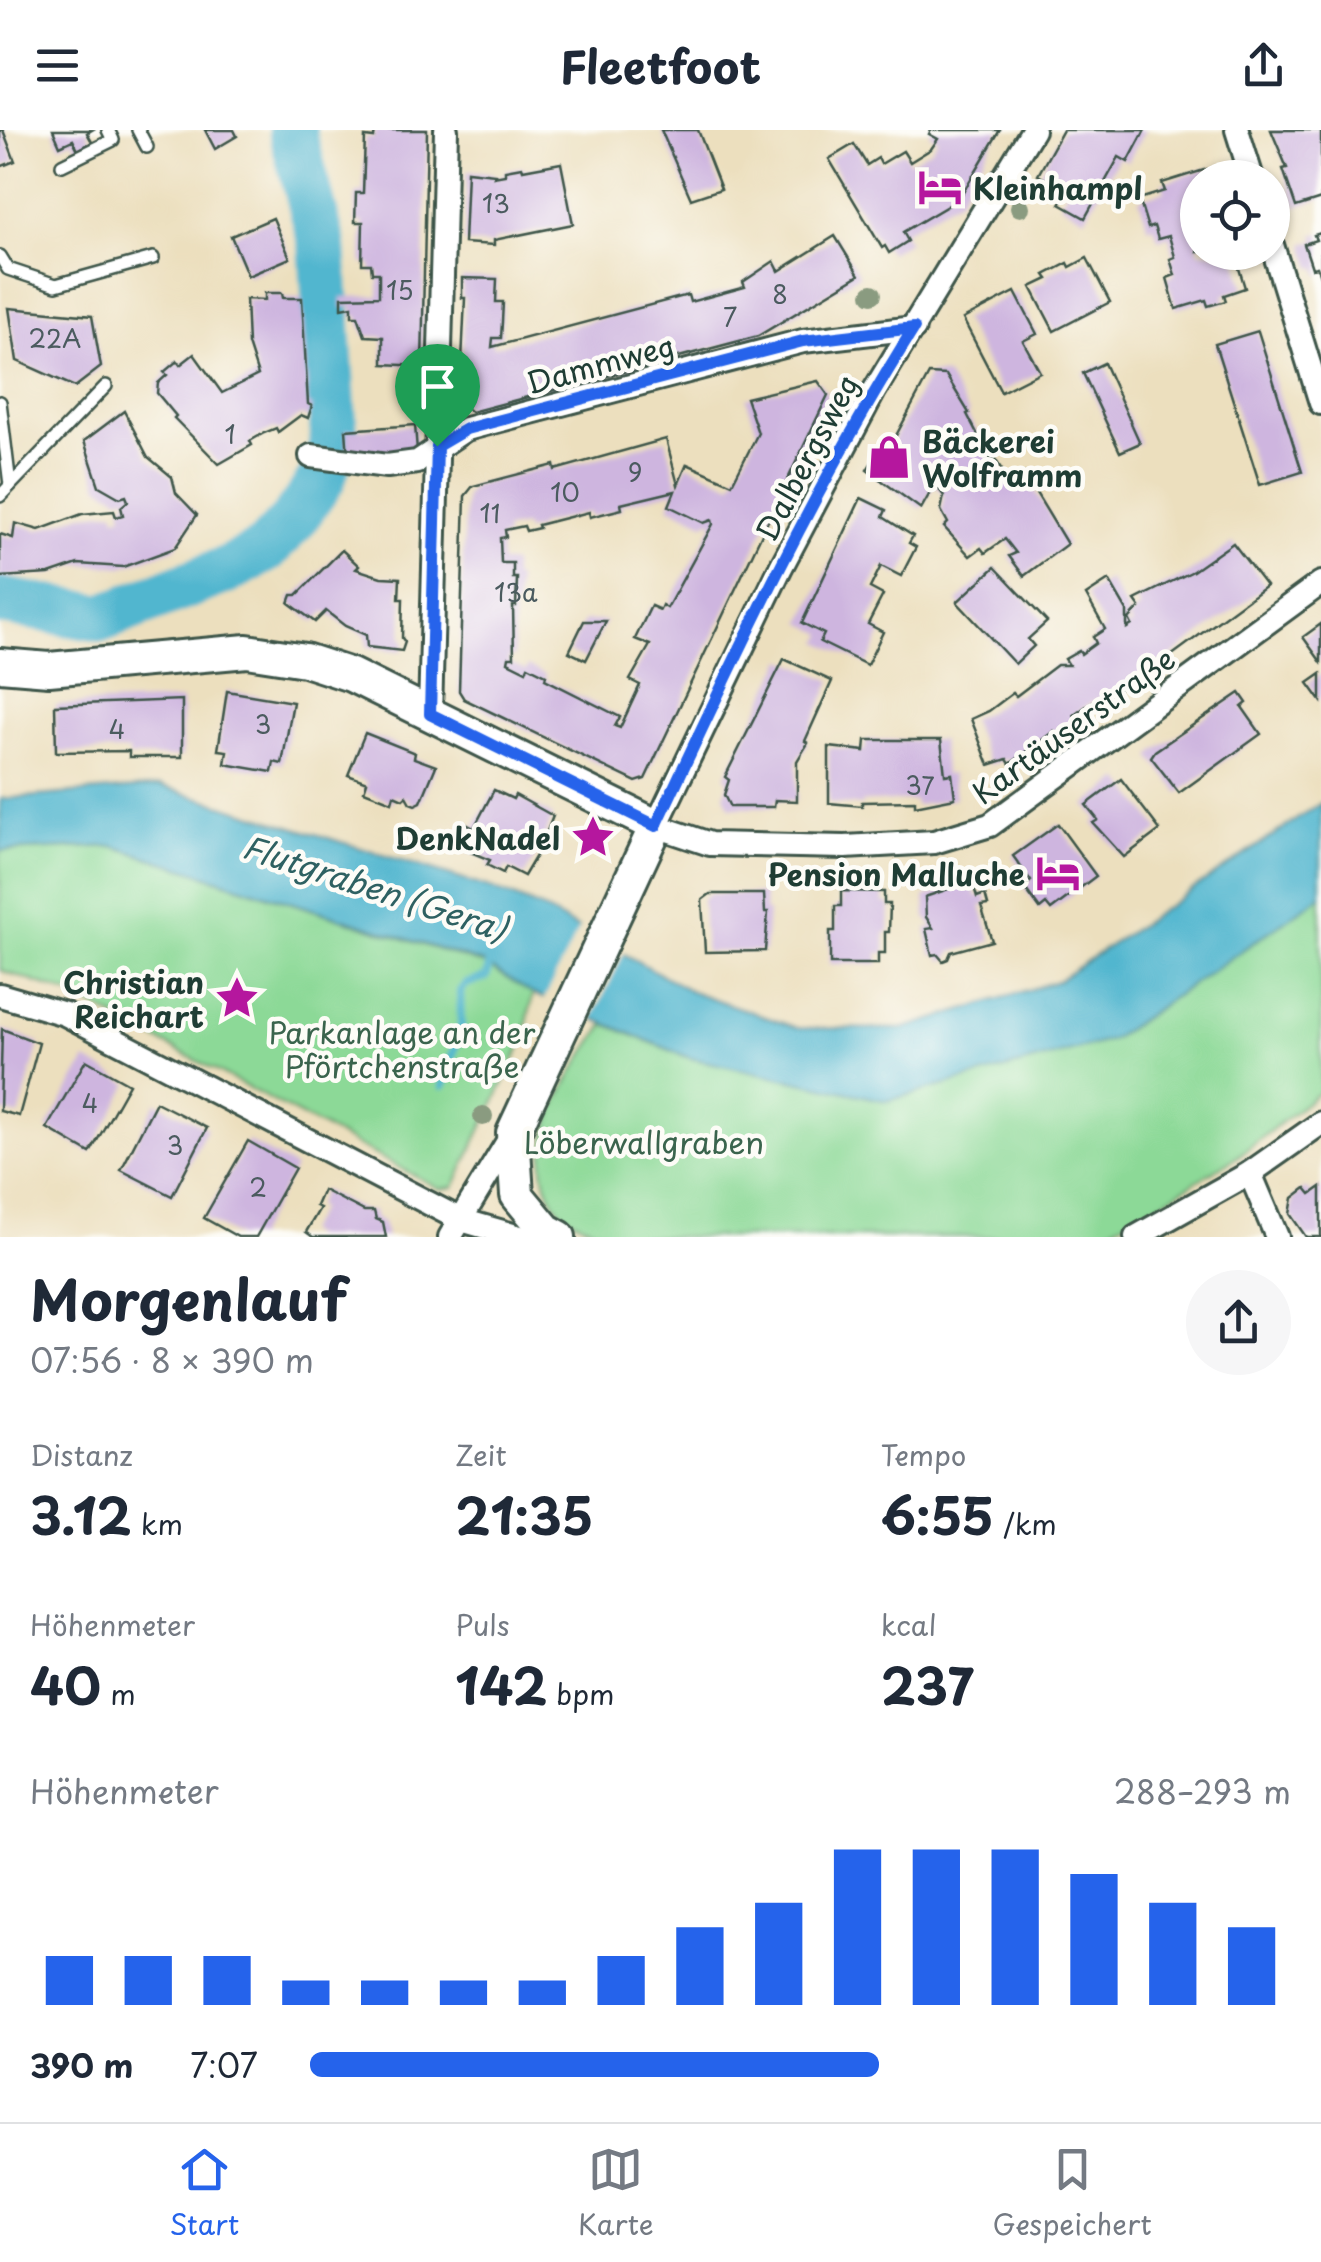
<!DOCTYPE html>
<html lang="de">
<head>
<meta charset="utf-8">
<style>
  :root { --surface:#fff; --page:#f6f6f7; --text:#1f2937; --muted:#747a83; --line:#e0e1e3; --accent:#2563eb }
  body { margin:0; font-family:"Playpen Sans",sans-serif; background:var(--page); color:var(--text); height:100vh; display:flex; flex-direction:column; font-size:38px; white-space:nowrap }
  * { box-sizing:border-box; margin:0 }
  p { font-size:32px; color:var(--muted) }
  .icon { flex:none; width:55px; height:55px; fill:none; stroke:currentColor; stroke-width:2; stroke-linecap:round; stroke-linejoin:round }
  .map { position:relative; height:1107px; overflow:hidden }
  .drawer { display:flex; flex-direction:column; background:var(--surface); flex:1 }
  .drawer>* { flex:none }
  .fabs { position:absolute; left:1180px; top:30px; display:grid; gap:20px }
  .fabs a { display:grid; place-items:center; width:110px; height:110px; border-radius:50%; background:var(--surface); box-shadow:0 2px 8px #0004; font-size:50px }
  .pin { position:absolute; display:grid; place-items:center; width:85px; height:85px; color:#fff; margin:-102px -42px; border-radius:50% 50% 50% 0; rotate:-45deg; box-shadow:0 0 10px #0007 }
  .pin .icon { rotate:45deg }
  .round { display:grid; place-items:center; flex:none; width:105px; height:105px; border-radius:52px; background:var(--page) }
  .summary { display:flex; align-items:center; justify-content:space-between; height:170px; padding:0 30px }
  h1 { font-size:55px; font-weight:700; line-height:75px }
  .stats { display:grid; grid-template-columns:repeat(3,1fr); gap:15px; height:170px; padding:10px 30px }
  .stats div { display:grid; align-content:center }
  .stats b { font-size:50px; font-weight:700 }
  .stats small { font-size:28px; font-weight:400 }
  .stats p { font-size:28px }
  .chart { height:280px; padding:20px 30px }
  .chart p { display:flex; justify-content:space-between }
  .chart svg { width:100%; height:180px; margin-top:10px; stroke:var(--accent); stroke-width:6 }
  ul { padding:0 30px; list-style:none; font-size:32px }
  li { display:grid; grid-template-columns:160px 120px 1fr; align-items:center; height:75px }
  li i { height:25px; border-radius:12px; background:var(--accent) }
  header { display:flex; justify-content:space-between; align-items:center; height:130px; padding:0 30px; background:var(--surface); font-size:45px; font-weight:700 }
  .tab-bar { display:flex; justify-content:space-around; align-items:center; height:140px; border-top:2px solid var(--line); background:var(--surface); font-size:28px; color:var(--muted) }
  .tab-bar a { display:grid; justify-items:center; gap:5px }
  .tab-bar .on { color:var(--accent) }
  .map>svg:first-child { display:block }
</style>
</head>
<body>
<header><svg class="icon" aria-label="menu" viewBox="0 0 24 24"><path d="M4 6h16M4 12h16M4 18h16"/></svg>Fleetfoot<svg class="icon" aria-label="share" viewBox="0 0 24 24"><path d="M12 15V3M7 8l5-5 5 5M5 13v7h14v-7"/></svg></header>
<div class="map">
<svg width="1321" height="1107" viewBox="0 0 1321 1107">
  <rect width="100%" height="100%" fill="#fdfcf7"/>
  <filter id="ink" filterUnits="userSpaceOnUse"><feTurbulence type="fractalNoise" baseFrequency=".01" numOctaves="2"/><feDisplacementMap in="SourceGraphic" scale="20" xChannelSelector="R" yChannelSelector="G"/><feConvolveMatrix kernelMatrix="1 2 1 2 8 2 1 2 1" color-interpolation-filters="sRGB"/></filter>
  <filter id="wash" filterUnits="userSpaceOnUse"><feTurbulence type="fractalNoise" baseFrequency=".0048" numOctaves="4" result="noise"/><feDisplacementMap in="SourceGraphic" scale="40" xChannelSelector="R" yChannelSelector="G"/><feGaussianBlur stdDeviation="2.25" result="paint"/><feColorMatrix in="noise" values="0 0 0 0 0 0 0 0 0 0 0 0 0 0 0 0 0 1.4 0 .05"/><feComposite in="paint" operator="in"/></filter>
  <g filter="url(#wash)">
    <rect width="100%" height="100%" fill="#ecdfbe"/>
    <g fill="#8cd997" stroke="#568b66" stroke-width="2.5">
      <path d="M113,716l370,118 50,30 -10,48 -69,145 -14,2 -370,-195 -70,-24v-119z"/>
      <path d="M1321,766v195l-84,66 -95,57 -49,23h-475c-17,-7 -46,-13 -57,-26 -48,-55 10,-140 44,-187l85,34 421,-18z"/>
    </g>
    <path fill="#51b6cf" stroke="#387a82" stroke-width="2.5" d="M161,656l332,103 48,19 150,83 106,37 105,1 155,-48 264,-178v93l-210,144 -224,61 -197,-43 -157,-64 -50,-31 -370,-117 -113,5v-52z"/>
    <path fill="#ecdfbe" d="M581,794l45,25 -36,75 -48,-21z"/>
    <g fill="none" stroke-linecap="round" stroke-linejoin="round">
      <path stroke="#51b6cf" stroke-width="8" d="M443,956l18,-58 -1,-37 6,-7 21,-7 3,-19"/>
      <path stroke="#51b6cf" stroke-width="48" d="M0,471l102,17 127,-49 36,-19 29,-31 28,-40 12,-40 -12,-195 -30,-114"/>
    </g>
    <g id="blocks">
      <g fill="#ceb5df" fill-rule="evenodd">
        <path d="M0,0h3l12,31 -15,6z"/>
        <path d="M53,0h39l-5,3 5,9 -14,8 -5,-10 -13,6z"/>
        <path d="M205,0h29l3,6 -22,13z"/>
        <path d="M375,0h52l-5,236 -39,-2v-27l-18,-1 -7,-20h-6v-10l-10,2v-11l37,-1v-23h-7l-1,-9h-9l1,-42h-8l1,-29h7l2,-56 9,1z"/>
        <path d="M661,0h37l23,59 -30,10z"/>
        <path d="M931,0h69l-41,69 -56,33 5,9 -19,12 -4,-7 -3,2 -53,-89 25,-15 13,21 11,-7 3,6 22,-13 7,11 21,-13 7,-10 -9,-5z"/>
        <path d="M1063,0h82l-17,32 -9,-5 -34,61 -25,-14 7,-13 -29,-16z"/>
        <path d="M1271,0h50v69l-25,8 -13,-38 4,-1z"/>
        <path d="M561,33l12,61 -79,16v5l-30,-2 3,-72 28,3 -1,3 11,-2v-5l17,-3 1,3z"/>
        <path d="M1207,39l3,9h-12v74h36l11,36 -21,7 2,6 -18,5 -2,-6 -30,9 -9,-31 8,-3 -5,-16 5,-2 -6,-21 -11,3 -4,-13 -6,2 -9,-29 26,-8 -3,-8z"/>
        <path d="M273,88l17,40 -42,18 -17,-40z"/>
        <path d="M1321,103v43h-1l-3,-9 -5,1 -8,-24 12,-4 -2,-5z"/>
        <path d="M835,106l24,39 -101,61 -287,76 -11,-9 5,-105h-3v-20l35,1 -1,23h7l-1,20 -1,16h-8l-1,9 196,-52 2,7 55,-15 -2,-5 31,-21 5,10z"/>
        <path d="M1087,128l23,44 -56,29 -23,-44 17,-8 -3,-4 23,-12 2,4z"/>
        <path d="M1015,162l22,42 -14,7 17,31 -39,20 -38,-73z"/>
        <path d="M265,163h17l1,5h19l6,106 4,2 -4,12 -7,-3 -23,17 -2,-4 -12,5 -14,8 2,4 -33,19 -45,-46 2,-2 -19,-23 1,-10 9,-8 -3,-3 13,-11 3,4 14,-11 28,39 36,-18 -10,-31 -2,-45 19,1z"/>
        <path d="M9,178l83,8 9,51 -26,20 -58,-26z"/>
        <path d="M1258,201l44,141 -42,13 -45,-141z"/>
        <path d="M1104,233l36,80 -20,9 -37,-79z"/>
        <path d="M929,244l17,1 23,38 -2,1 24,46 4,-1 15,24 14,-10 43,71 -43,32 -15,-20 7,-3 -11,-14 -20,14 -4,-5 -11,8 -26,-29 4,-4 -7,-13 3,-14 -9,-12 -14,25 -54,-39 19,-31 6,4z"/>
        <path d="M818,251l10,14 -183,384 -9,3 -172,-83 -5,-8 6,-195 8,-10 81,-21 1,5 111,-31 12,46 9,-21 45,20 26,-51 -12,-35zM675,361l-6,15 35,17 8,-3 1,4 -46,84 -5,-3 -2,5 -9,-4 -16,33 15,6 -20,35 10,5 -20,43 -5,-2 5,-9 -75,-38 1,-4 -18,-9 -2,5 -18,-9 1,-5h5l-1,-51h3l1,-28h-4v-15h-12l-1,-25 6,-1 -1,-7 19,-4 2,5 13,-3 -1,-3 51,-13 1,5 32,-8 -1,-5z"/>
        <path d="M124,281l24,46 24,20 4,16 21,22 -22,33 -52,19 -45,-3 -29,10 -49,3v-43l13,4 2,-15 24,7 43,-16 32,-3 2,6 7,-2 -2,-8 7,-6 -2,-5 -6,2 -21,-12 -15,-45z"/>
        <path d="M415,295l2,26 -25,5 -44,1 -2,-27z"/>
        <path d="M861,368l25,12 -3,7 30,19 -4,7 7,4 -15,29 -20,-10 -11,22 13,7 -15,29 15,8 -16,33 -47,-23 4,-8 -22,-11z"/>
        <path d="M1233,413l33,43 -129,95 -45,21 -18,13 3,5 -18,16 -5,-5 -44,33 -3,-5 -18,6 -18,-46 18,-8 24,-18 3,3 41,-31h12l-4,-6 14,-8 2,3 15,-11 -3,-6 12,-8 -19,-34 23,-15 18,31v17l5,-3 -3,-6 11,-12 -5,-7 58,-29z"/>
        <path d="M342,420l17,16 -3,3 25,8 19,1 -1,21h4l-1,39 3,4 -3,9 -35,-4 -1,-12 -21,-9 -19,-15 -11,11 -26,-19 3,-8h5z"/>
        <path d="M995,437l52,55 -19,17 6,7 -19,18 -58,-62z"/>
        <path d="M584,491h22l-20,39 -17,-8z"/>
        <path d="M1321,494v38l-18,-25z"/>
        <path d="M784,529l48,22 -27,60 3,2 -11,18v40l-22,-1 -1,7h-44l-6,-12 5,-15 -4,-3z"/>
        <path d="M1321,544v27l-13,-18z"/>
        <path d="M227,561l66,11 -11,62 -8,-2 -2,10 -47,-8 2,-13 -9,-1z"/>
        <path d="M1240,563l7,10 -5,4 19,27 -82,59 -28,-36 4,-6z"/>
        <path d="M182,570v57h-53v-6l-73,1 -1,-47z"/>
        <path d="M365,603l50,20 -1,5 22,8 -15,36 -6,3 -5,-2 -4,-7 -3,3 -9,-4 -2,7 -28,-11 3,-9 -19,-7z"/>
        <path d="M866,610h75l4,35 7,-1 3,24 -40,8v-5l-53,1v4l-33,-3v-56l36,4z"/>
        <path d="M1121,649l39,51 -36,27 -31,-34 5,-3 -12,-15z"/>
        <path d="M494,660l19,9 2,-4 38,21 -13,33 -16,27 -18,-9 -3,6 -16,-8 3,-5 -34,-14 8,-23 10,5z"/>
        <path d="M1058,694l38,52 -45,34 -5,-6 -6,5 -16,-22 7,-6 -18,-25z"/>
        <path d="M972,751l5,16 8,-3 3,11 -7,1 11,35 -41,11 -3,7 -5,2 -6,-7 -5,1 -6,-26 7,-1 -7,-11 -1,-20z"/>
        <path d="M841,761l43,1v12h6l-1,28h-4v21h-7v11h-48v-33h5v-25h6z"/>
        <path d="M710,764h54l1,18h3l-3,39 -60,1 -3,-52z"/>
        <path d="M2,899l37,14 -20,73 -19,-5z"/>
        <path d="M86,930l43,24 -39,69 -43,-25z"/>
        <path d="M156,972l51,26 -35,68 -51,-26z"/>
        <path d="M248,1011l47,27 -39,69h-18l-34,-19z"/>
        <path d="M1321,1057v50h-15l-16,-23 3,-16 13,-10 5,6z"/>
        <path d="M323,1060l41,21h10l2,8 7,3 3,15h-73l-7,-5 14,-24 -4,-2z"/>
      </g>
    </g>
  </g>
  <g filter="url(#ink)">
    <use href="#blocks" fill-opacity="0" stroke="#3e5549" stroke-width="2.5"/>
    <g fill="none" stroke-linecap="round" stroke-linejoin="round">
      <g stroke="#3e5549" stroke-width="16">
        <g id="service">
          <path d="M138,0l9,17"/>
          <path d="M62,35l51,-25 -5,-10"/>
          <path d="M0,126l8,13 48,16 97,-27"/>
          <path d="M0,272l10,83"/>
          <path d="M0,366l106,-110"/>
        </g>
      </g>
      <g stroke="#3e5549" stroke-width="28">
        <g id="minor">
          <path d="M1033,0l-159,261 -93,176 -125,259 54,18 135,3 89,-5 56,-17 331,-242"/>
          <path d="M1237,0l15,48"/>
          <path d="M1272,115l49,158"/>
          <path d="M311,326l76,10 30,-4 49,-33 337,-88 111,-13"/>
          <path d="M430,584l16,-584"/>
          <path d="M0,865l65,19 396,206 59,17"/>
          <path d="M1250,1043l27,64"/>
          <path d="M450,1107l63,-104"/>
          <path d="M1136,1107l114,-64 71,-50"/>
        </g>
      </g>
      <g stroke="#3e5549" stroke-width="38">
        <path id="secondary" d="M0,535l49,4 198,-18 58,9 46,15 305,151 -143,307 4,62 29,35 13,7"/>
      </g>
      <use href="#service" stroke="#fff" stroke-width="11"/>
      <use href="#minor" stroke="#fff" stroke-width="22"/>
      <use href="#secondary" stroke="#fff" stroke-width="32"/>
    </g>
    <g fill="#8a9b80">
      <circle cx="1020" cy="77" r="10"/>
      <circle cx="872" cy="164" r="10"/>
      <circle cx="483" cy="986" r="10"/>
    </g>
  </g>
  <g fill="none" stroke-linecap="round" stroke-linejoin="round" filter="url(#ink)">
    <g stroke="#fff" stroke-width="20">
      <path id="route" d="M914,198c-99,157 -179,329 -258,498l-226,-112 7,-268 29,-17 337,-88z"/>
    </g>
    <use href="#route" stroke="#2563eb" stroke-width="12"/>
  </g>
  <defs>
    <g id="hotel-bare" transform="scale(3.45)"><path d="M-6-4.5h1.5V1H6V5H4.5V3h-9V5H-6ZM-4 0a1.8 1.8 0 1 1 3.6 0ZM.5 0V-2.5h3Q6-2.5 6 0Z" fill="#b5179e" stroke="#fdfcf7" stroke-width="2.5" paint-order="stroke"/></g>
    <g id="shop-bare" transform="scale(3.45)"><path d="M-5-2.5h2.3a2.7 3.5 0 0 1 5.4 0H5L5.5 6h-11ZM-1.5-2.5h3a1.5 2.3 0 0 0-3 0Z" fill="#b5179e" stroke="#fdfcf7" stroke-width="2.5" paint-order="stroke"/></g>
    <g id="sight-bare" transform="scale(3.45)"><path d="M0-6L1.8-2.2L6-1.7L2.9 1.2L3.7 5.4L0 3.3L-3.7 5.4L-2.9 1.2L-6-1.7L-1.8-2.2Z" fill="#b5179e" stroke="#fdfcf7" stroke-width="2.5" paint-order="stroke"/></g>
  </defs>
  <g fill-rule="evenodd">
    <use href="#hotel-bare" x="940" y="57"/>
    <use href="#shop-bare" x="889" y="327"/>
    <use href="#sight-bare" x="593" y="707"/>
    <use href="#hotel-bare" x="1058" y="743"/>
    <use href="#sight-bare" x="237" y="868"/>
  </g>
  <g text-anchor="middle" dominant-baseline="central" stroke-width="9" stroke-linejoin="round" paint-order="stroke">
    <g font-size="25" fill="#4b5b5f">
      <text x="496" y="73">13</text>
      <text x="400" y="160">15</text>
      <text x="780" y="164">8</text>
      <text x="730" y="187">7</text>
      <text x="55" y="208">22A</text>
      <text x="230" y="304">1</text>
      <text x="635" y="342">9</text>
      <text x="565" y="362">10</text>
      <text x="490" y="383">11</text>
      <text x="516" y="462">13a</text>
      <text x="263" y="594">3</text>
      <text x="117" y="599">4</text>
      <text x="920" y="655">37</text>
      <text x="90" y="973">4</text>
      <text x="175" y="1015">3</text>
      <text x="258" y="1057">2</text>
    </g>
    <g font-size="30" font-weight="bold" fill="#1f3d34" stroke="#fdfcf7" text-anchor="end">
      <text x="973" y="57" text-anchor="start">Kleinhampl</text>
      <text x="922" y="310" text-anchor="start">Bäckerei<tspan x="922" dy="34">Wolframm</tspan></text>
      <text x="560" y="707">DenkNadel</text>
      <text x="1025" y="743">Pension Malluche</text>
      <text x="204" y="851">Christian<tspan x="204" dy="34">Reichart</tspan></text>
    </g>
    <g font-size="30" fill="#1f3d34" stroke="#fdfcf7">
      <text transform="translate(600 233) rotate(-15)">Dammweg</text>
      <text transform="translate(806 327) rotate(-62)">Dalbergsweg</text>
      <text transform="translate(1073 595) rotate(-36)">Kartäuserstraße</text>
    </g>
    <g font-size="30" fill="#3a644d" stroke="#fdfcf7">
      <text x="402" y="901">Parkanlage an der<tspan x="402" dy="34">Pförtchenstraße</tspan></text>
      <text x="644" y="1011">Löberwallgraben</text>
    </g>
    <g font-size="32" font-style="italic" fill="#2e6162" stroke="#fdfcf7">
      <text transform="translate(375 757) rotate(18)">Flutgraben (Gera)</text>
    </g>
  </g>
</svg>
<div class="fabs">
<a><svg class="icon" aria-label="locate" viewBox="0 0 24 24"><circle cx="12" cy="12" r="6"/><path d="M12 2v4M12 18v4M2 12h4M18 12h4"/></svg></a>
</div>
<div class="pin" style="left:437px;top:316px;background:#1e9e55"><svg class="icon" aria-label="arrive" viewBox="0 0 24 24"><path d="M6 21V4h12l-3 4 3 4H6"/></svg></div>
</div>
<section class="drawer">
<div class="summary"><div><h1>Morgenlauf</h1><p>07:56 · 8 × 390 m</p></div><a class="round"><svg class="icon" aria-label="share" viewBox="0 0 24 24"><path d="M12 15V3M7 8l5-5 5 5M5 13v7h14v-7"/></svg></a></div>
<div class="stats">
<div><p>Distanz</p><b>3.12<small> km</small></b></div>
<div><p>Zeit</p><b>21:35</b></div>
<div><p>Tempo</p><b>6:55<small> /km</small></b></div>
</div>
<div class="stats">
<div><p>Höhenmeter</p><b>40<small> m</small></b></div>
<div><p>Puls</p><b>142<small> bpm</small></b></div>
<div><p>kcal</p><b>237</b></div>
</div>
<div class="chart"><p><span>Höhenmeter</span>288–293 m</p>
<svg viewBox="0 0 160 44" preserveAspectRatio="none"><path d="M5 44V32M15 44V32M25 44V32M35 44V38M45 44V38M55 44V38M65 44V38M75 44V32M85 44V25M95 44V19M105 44V6M115 44V6M125 44V6M135 44V12M145 44V19M155 44V25"/></svg>
</div>
<ul>
<li><b>390 m</b>7:07<i style="width:58%"></i></li>
</ul>
</section>
<nav class="tab-bar">
<a class="on"><svg class="icon" aria-label="home" viewBox="0 0 24 24"><path d="M3 11l9-7 9 7M6 9v11h12V9"/></svg>Start</a>
<a><svg class="icon" aria-label="map" viewBox="0 0 24 24"><path d="M3 6l6-2 6 2 6-2v14l-6 2-6-2-6 2zM9 4v14M15 6v14"/></svg>Karte</a>
<a><svg class="icon" aria-label="saved" viewBox="0 0 24 24"><path d="M7 4h10v16l-5-4-5 4z"/></svg>Gespeichert</a>
</nav>
</body>
</html>
